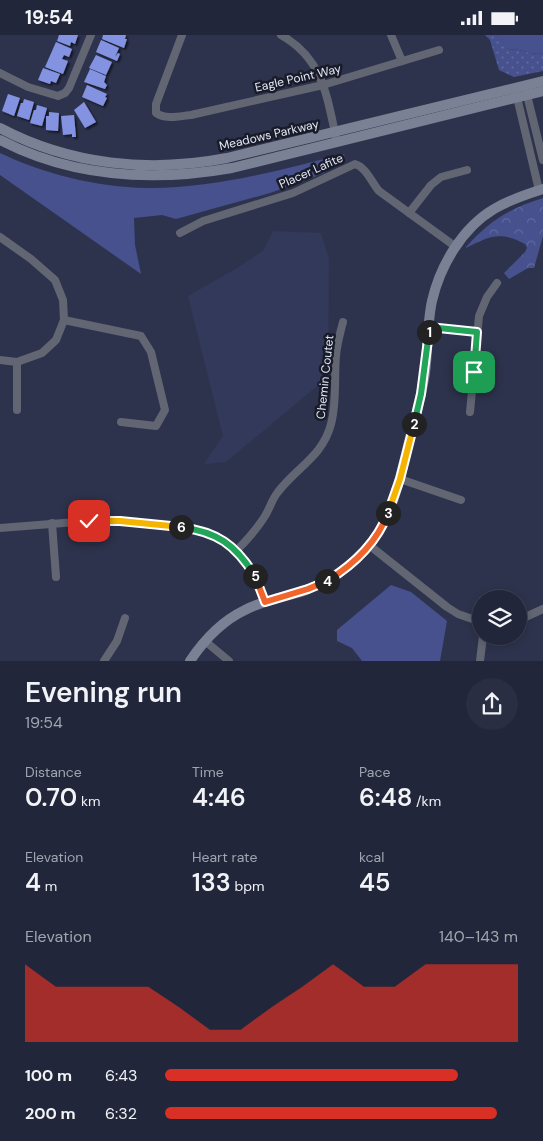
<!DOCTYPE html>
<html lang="en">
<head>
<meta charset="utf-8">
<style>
  :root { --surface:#22263a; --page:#2a2e42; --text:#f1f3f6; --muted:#a2a5af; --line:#3f4354; --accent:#d93025 }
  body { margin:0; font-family:"DM Sans",sans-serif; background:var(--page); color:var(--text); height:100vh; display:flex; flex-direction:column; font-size:19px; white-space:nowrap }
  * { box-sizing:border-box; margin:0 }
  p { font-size:16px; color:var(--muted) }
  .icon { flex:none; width:28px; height:28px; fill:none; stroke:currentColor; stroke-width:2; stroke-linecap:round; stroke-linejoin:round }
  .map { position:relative; height:626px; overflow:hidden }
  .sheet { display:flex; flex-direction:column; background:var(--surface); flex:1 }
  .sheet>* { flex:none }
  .controls { position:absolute; left:472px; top:555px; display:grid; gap:10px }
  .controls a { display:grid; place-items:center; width:55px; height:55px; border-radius:50%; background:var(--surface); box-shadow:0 2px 8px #0003,0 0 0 1px var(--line); font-size:25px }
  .pin { position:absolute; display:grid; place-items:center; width:42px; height:42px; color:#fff; margin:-21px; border-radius:10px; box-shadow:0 2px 8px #0006 }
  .km { position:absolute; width:25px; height:25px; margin:-12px; border-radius:50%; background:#222; color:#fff; font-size:14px; line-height:25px; text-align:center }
  .round { display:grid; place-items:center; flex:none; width:52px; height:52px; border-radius:26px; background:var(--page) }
  .head { display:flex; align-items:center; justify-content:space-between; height:85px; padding:0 25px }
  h1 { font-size:28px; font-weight:600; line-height:38px }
  .figures { display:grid; grid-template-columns:repeat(3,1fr); gap:8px; height:85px; padding:5px 25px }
  .figures div { display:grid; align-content:center }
  .figures b { font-size:25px; font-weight:600 }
  .figures small { font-size:14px; font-weight:400 }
  .figures p { font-size:14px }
  .chart { height:140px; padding:10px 25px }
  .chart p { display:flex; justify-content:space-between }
  .chart svg { width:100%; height:90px; margin-top:5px; fill:var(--accent); opacity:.7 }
  ul { padding:0 25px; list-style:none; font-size:16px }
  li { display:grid; grid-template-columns:80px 60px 1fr; align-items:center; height:38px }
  li i { height:12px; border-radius:6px; background:var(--accent) }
  .status { display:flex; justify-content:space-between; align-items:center; height:35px; padding:0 25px; background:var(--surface); direction:ltr }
  .status svg { height:14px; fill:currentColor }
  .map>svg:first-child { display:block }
</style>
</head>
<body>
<div class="status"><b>19:54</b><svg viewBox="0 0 49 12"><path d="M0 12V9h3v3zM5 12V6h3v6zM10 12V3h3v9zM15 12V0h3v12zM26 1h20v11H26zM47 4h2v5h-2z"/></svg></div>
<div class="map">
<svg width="543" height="626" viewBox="0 0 543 626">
  <defs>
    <pattern id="park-crowns" width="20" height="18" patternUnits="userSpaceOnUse" patternTransform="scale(1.25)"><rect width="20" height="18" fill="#46518e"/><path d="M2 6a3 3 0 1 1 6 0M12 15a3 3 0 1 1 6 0" fill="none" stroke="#606a9f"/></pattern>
    <pattern id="garden-dots" width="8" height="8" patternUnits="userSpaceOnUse" patternTransform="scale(1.25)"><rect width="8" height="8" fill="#46518e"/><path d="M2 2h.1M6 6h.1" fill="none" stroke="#606a9f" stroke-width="1.8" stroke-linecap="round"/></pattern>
    <filter id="shadow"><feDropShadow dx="2" dy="2" stdDeviation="1" flood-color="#0009"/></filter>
  </defs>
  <rect width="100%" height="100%" fill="#2e334d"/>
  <path fill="#33395a" d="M273,196l48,2 8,26 -1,118 -102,85 -22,2 19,-28 -35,-140 49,-28 26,-17z"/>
  <g fill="#46518e">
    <path d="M496,0h47v18c-10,2 -15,-1 -24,-3 -5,-1 -8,1 -12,-2 -5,-3 -8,-9 -11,-13z"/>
    <path d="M0,118c44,21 97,34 146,35 67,1 134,-18 198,-34l1,4 -21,15 -23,9 -31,11 -94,26 -14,-4 -28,3 1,27 6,29 -141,-99z"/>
    <path d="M391,550l20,7 36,29 -7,40h-78l-10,-13 -15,-7v-11z"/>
  </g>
  <path fill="url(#park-crowns)" d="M543,163v38l-9,32h-6l-19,11 -5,-6 21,-21 2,-4 -2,-4c-24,-13 -36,-8 -59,4v-1c23,-26 44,-39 77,-49z"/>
  <path fill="url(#garden-dots)" d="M485,0h11c4,4 7,10 11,13 4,3 7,1 12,2 9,2 14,5 24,3v18l-29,6 -15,-7 -9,-30z"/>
  <g fill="#8393e1" filter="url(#shadow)">
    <path d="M59,0h19l-3,9 -4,-2 -1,4 -13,-5z"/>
    <path d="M103,0h23l-1,4h2l-3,9 -22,-9z"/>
    <path d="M101,5l18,8 -4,9 3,-4 2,1 -3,7 -21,-9z"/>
    <path d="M56,7l16,7 -3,8 -5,-2 -2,4 6,2 -5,13 -18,-7z"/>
    <path d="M96,20l16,7 -6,13 -17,-7z"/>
    <path d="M43,33l17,6 -4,9 -5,-2 -1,3 -12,-4z"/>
    <path d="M90,34l16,7 -2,6 3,3 -2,4 -21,-7z"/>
    <path d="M87,50l20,9 -2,3 2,1 -4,8 -21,-9z"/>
    <path d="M8,59l12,4 -6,18 -12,-5z"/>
    <path d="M24,64l10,3 -5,18 -12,-4 4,-13h2z"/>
    <path d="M84,67l12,20 -11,6 -11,-18z"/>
    <path d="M37,70l10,3 -5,18 -12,-3 4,-13h2z"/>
    <path d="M49,77l10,1 -1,18 -12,-1v-14h3z"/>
    <path d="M74,80l2,22h-4v-3l-9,1 -2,-19z"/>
  </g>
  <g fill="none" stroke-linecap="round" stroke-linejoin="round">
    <g stroke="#626673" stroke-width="8">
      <path d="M182,0l-26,69v9c10,7 24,3 35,2l132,-30 116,-35"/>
      <path d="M281,0c43,24 46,63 56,107"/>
      <path d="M391,0l11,26"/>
      <path d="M0,38l28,14 30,9 7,-3 4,-5 22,-53"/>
      <path d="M526,56l17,69"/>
      <path d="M516,58l23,97"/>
      <path d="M409,178l22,-28 10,-8 26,-7"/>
      <path d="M180,198l23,-12 90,-28 62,-29c11,3 17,19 24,27l77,56"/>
      <path d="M0,202l31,22 24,21 8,20 1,20 -8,20 -14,13 -25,9 -17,-2"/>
      <path d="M64,285l77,16 10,16 14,58 -9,16 -35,-4"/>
      <path d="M429,292l48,5"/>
      <path d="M17,327v48"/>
      <path d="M470,377l9,-96 8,-19 10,-14"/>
      <path d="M400,444l61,21"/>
      <path d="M52,488l4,54"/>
      <path d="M0,493l89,-7h31l81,9 15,6 20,15 18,24 11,27"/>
      <path d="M369,510l78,62 11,7 23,8"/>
      <path d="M236,516c11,-11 21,-22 29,-35 5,-8 7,-17 13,-24 18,-24 45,-36 53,-68 6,-22 3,-46 5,-68 1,-12 4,-23 7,-34"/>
      <path d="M519,585l24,-11"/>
      <path d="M205,606l24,20"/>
      <path d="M104,626l13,-20 8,-23"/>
      <path d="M480,626l3,-25"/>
    </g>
    <g stroke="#7b8195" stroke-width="10">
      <path d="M0,93c70,37 149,45 227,30l316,-77"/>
      <path d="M0,105c73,38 152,42 232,28l311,-77"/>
      <path d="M190,626c14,-21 32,-40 55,-51 19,-10 41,-13 61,-20 33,-12 65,-39 80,-71 10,-23 16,-48 22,-73 6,-24 13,-48 17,-73 3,-24 2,-49 7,-72 8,-35 30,-73 62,-92 15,-9 33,-15 49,-20"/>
    </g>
  </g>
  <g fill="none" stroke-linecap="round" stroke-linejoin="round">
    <g stroke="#fff" stroke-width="10">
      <path id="split-1" d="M429,297v-5l48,5 -3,40"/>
    </g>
    <g stroke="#fff" stroke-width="10">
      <path id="split-2" d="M414,389l7,-30 8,-62"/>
    </g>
    <g stroke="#fff" stroke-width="10">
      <path id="split-3" d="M388,478l12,-34 14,-55"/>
    </g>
    <g stroke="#fff" stroke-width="10">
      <path id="split-4" d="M327,546c26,-16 50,-39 61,-68"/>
    </g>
    <g stroke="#fff" stroke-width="10">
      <path id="split-5" d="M255,541l10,26 43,-13 19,-8"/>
    </g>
    <g stroke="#fff" stroke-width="10">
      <path id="split-6" d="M181,492c36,5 54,17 74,49"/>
    </g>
    <g stroke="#fff" stroke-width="10">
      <path id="split-7" d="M89,486h31l61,6"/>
    </g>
    <use href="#split-1" stroke="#22a559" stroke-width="6"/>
    <use href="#split-2" stroke="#22a559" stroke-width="6"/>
    <use href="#split-3" stroke="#f5b400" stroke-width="6"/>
    <use href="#split-4" stroke="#f0652b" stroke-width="6"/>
    <use href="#split-5" stroke="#f0652b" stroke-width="6"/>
    <use href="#split-6" stroke="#22a559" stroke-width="6"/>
    <use href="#split-7" stroke="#f5b400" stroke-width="6"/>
  </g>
  <g text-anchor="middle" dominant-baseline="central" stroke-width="5" stroke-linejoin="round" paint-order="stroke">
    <g font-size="12" fill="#e1e6f7" stroke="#191c28">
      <text transform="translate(298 43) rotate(-13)">Eagle Point Way</text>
      <text transform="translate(269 100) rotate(-13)">Meadows Parkway</text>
      <text transform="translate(311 136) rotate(-24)">Placer Lafite</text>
      <text transform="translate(325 342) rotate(-84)">Chemin Coutet</text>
    </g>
  </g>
</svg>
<div class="controls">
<a><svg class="icon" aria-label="layers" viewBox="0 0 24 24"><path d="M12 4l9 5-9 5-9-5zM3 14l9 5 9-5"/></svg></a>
</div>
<div class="pin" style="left:474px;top:337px;background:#1e9e55"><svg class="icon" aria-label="arrive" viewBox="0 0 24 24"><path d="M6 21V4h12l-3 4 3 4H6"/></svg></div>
<div class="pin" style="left:89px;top:486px;background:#d93025"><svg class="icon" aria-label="check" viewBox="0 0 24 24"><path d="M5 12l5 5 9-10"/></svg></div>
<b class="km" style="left:429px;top:297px">1</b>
<b class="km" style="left:414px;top:389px">2</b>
<b class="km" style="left:388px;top:478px">3</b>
<b class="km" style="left:327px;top:546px">4</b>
<b class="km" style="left:255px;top:541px">5</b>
<b class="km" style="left:181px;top:492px">6</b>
</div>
<section class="sheet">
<div class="head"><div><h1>Evening run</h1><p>19:54</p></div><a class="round"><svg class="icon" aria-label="share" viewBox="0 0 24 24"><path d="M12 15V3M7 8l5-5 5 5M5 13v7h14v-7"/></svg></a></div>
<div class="figures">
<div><p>Distance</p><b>0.70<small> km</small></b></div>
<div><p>Time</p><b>4:46</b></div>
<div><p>Pace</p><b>6:48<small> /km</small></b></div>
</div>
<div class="figures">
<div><p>Elevation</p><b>4<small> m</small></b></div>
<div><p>Heart rate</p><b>133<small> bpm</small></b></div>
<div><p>kcal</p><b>45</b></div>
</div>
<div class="chart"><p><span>Elevation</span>140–143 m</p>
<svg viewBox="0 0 160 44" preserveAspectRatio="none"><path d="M0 44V6L10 17L20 17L30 17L40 17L50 27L60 38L70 38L80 27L90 17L100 6L110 17L120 17L130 6L140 6L150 6L160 6V44z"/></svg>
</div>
<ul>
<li><b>100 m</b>6:43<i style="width:83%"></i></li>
<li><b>200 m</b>6:32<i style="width:94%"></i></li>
</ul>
</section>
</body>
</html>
